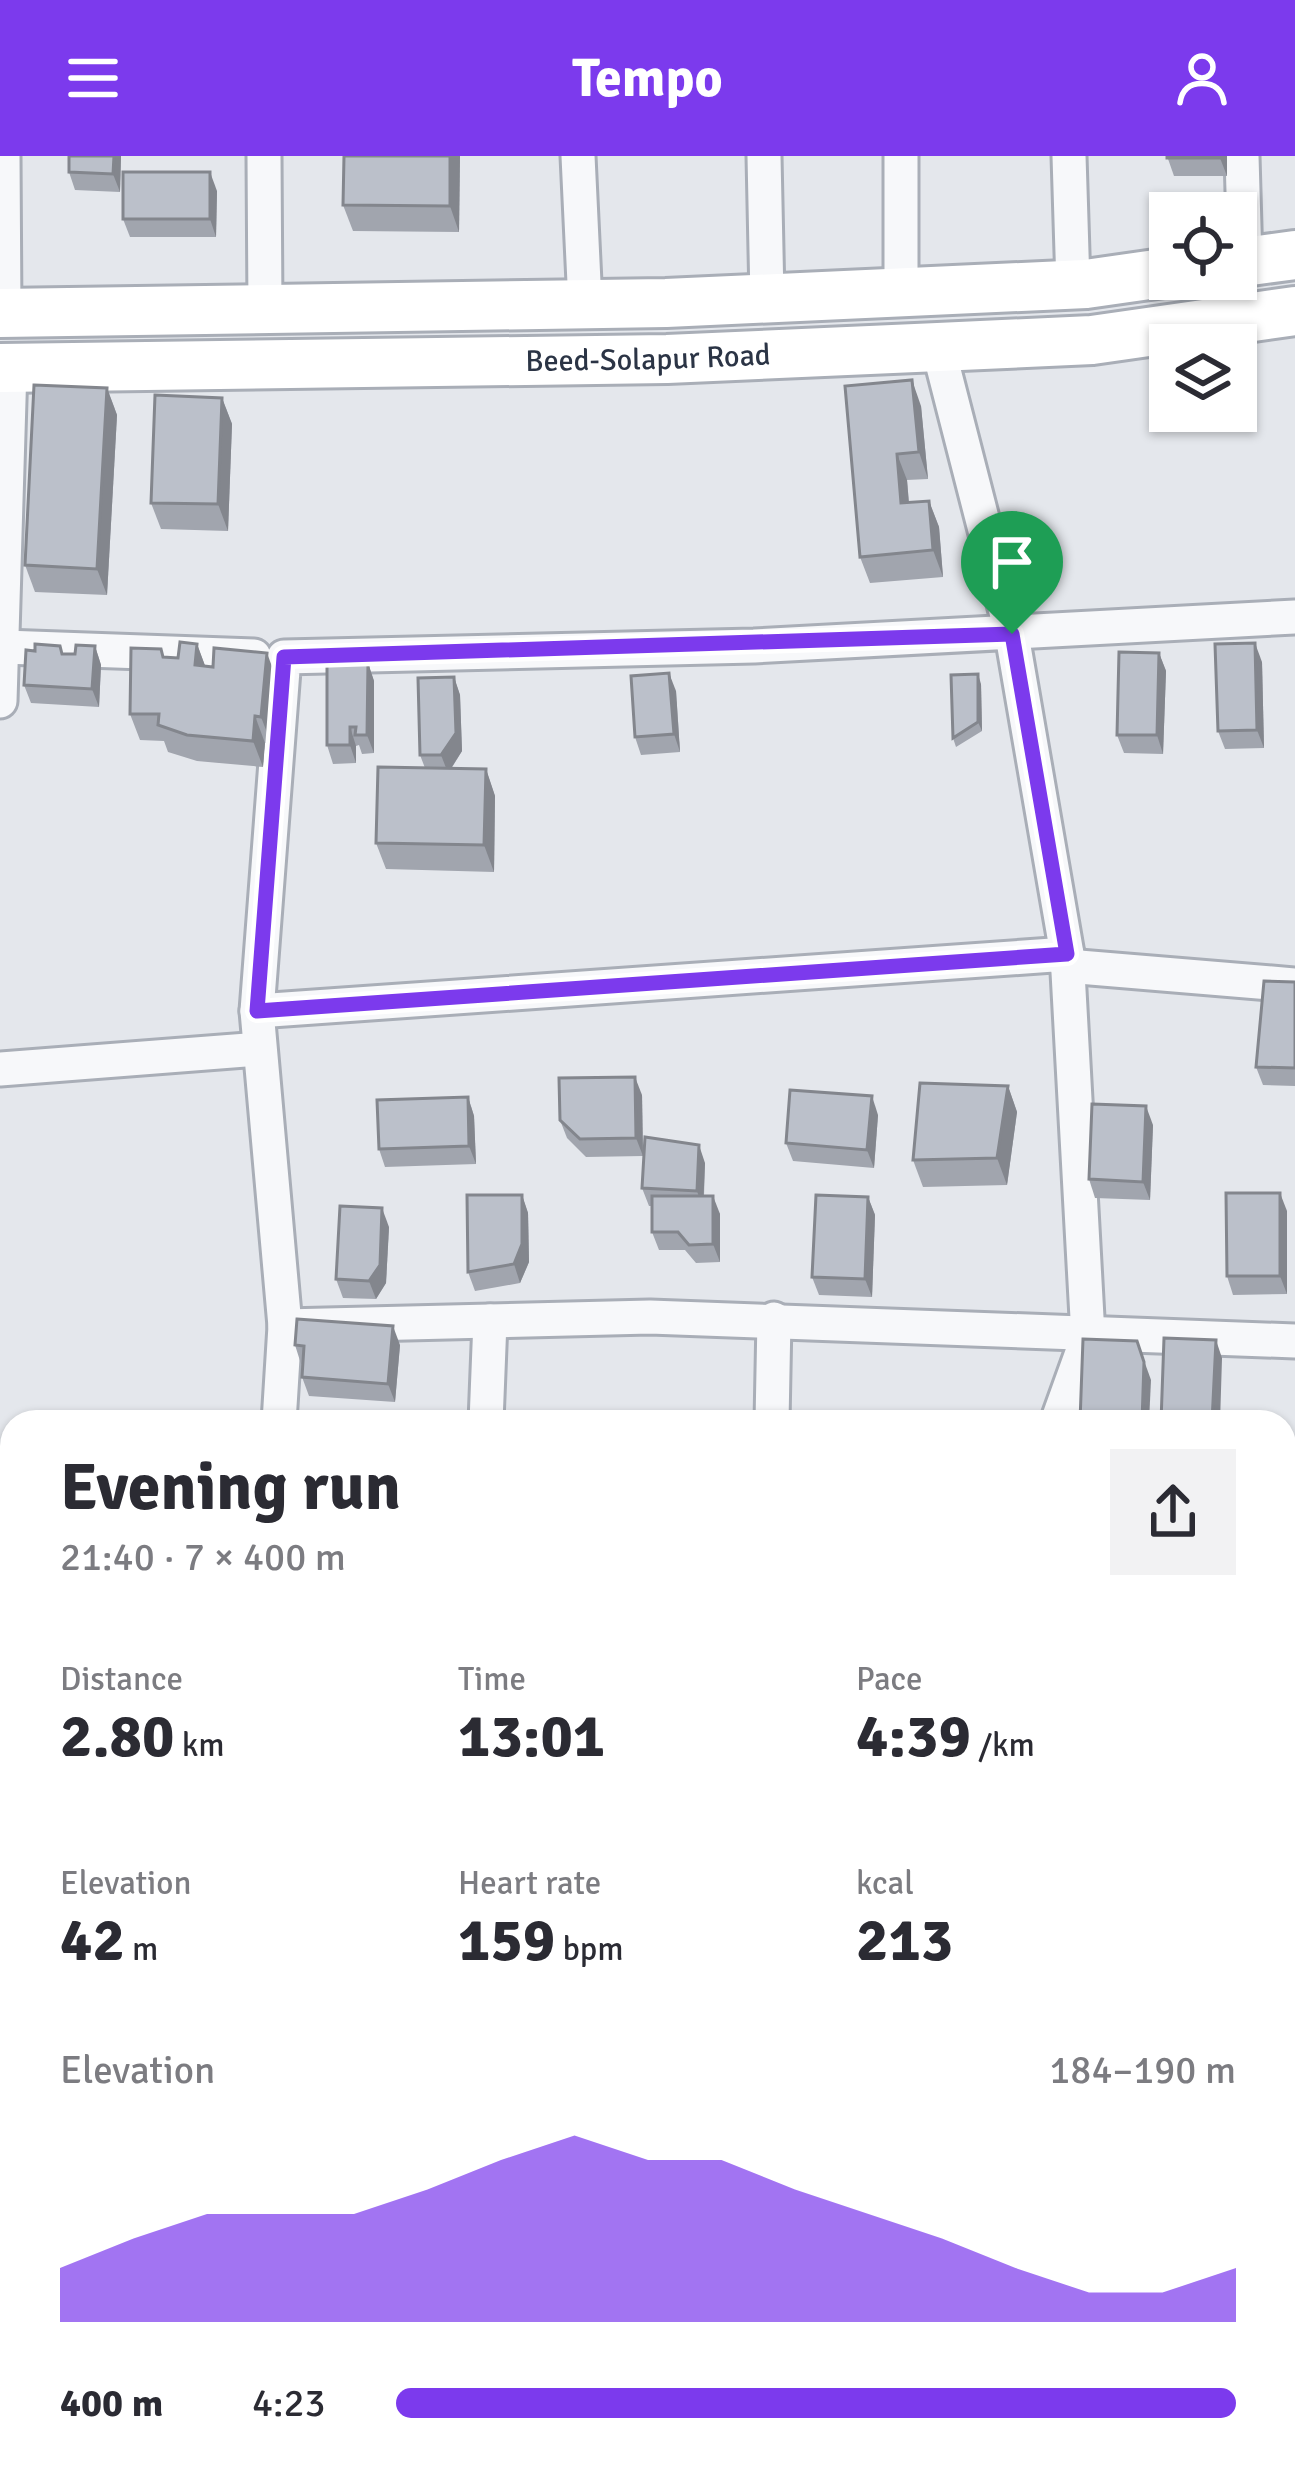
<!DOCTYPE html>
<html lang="en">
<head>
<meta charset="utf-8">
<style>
  :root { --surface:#fff; --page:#f2f2f3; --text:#2b2b33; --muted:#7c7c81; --accent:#7c3aed }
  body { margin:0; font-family:Signika,sans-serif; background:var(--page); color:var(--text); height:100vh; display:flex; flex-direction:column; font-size:45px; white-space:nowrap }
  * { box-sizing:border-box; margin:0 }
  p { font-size:39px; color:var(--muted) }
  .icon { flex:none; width:66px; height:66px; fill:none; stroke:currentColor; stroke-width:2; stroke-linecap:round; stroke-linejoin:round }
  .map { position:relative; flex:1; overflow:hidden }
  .drawer { position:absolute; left:0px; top:1254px; width:1296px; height:1062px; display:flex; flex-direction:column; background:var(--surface); border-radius:36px 36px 0 0; box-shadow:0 3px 9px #0004 }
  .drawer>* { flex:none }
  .fabs { position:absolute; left:1149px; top:36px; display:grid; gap:24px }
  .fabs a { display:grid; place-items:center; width:108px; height:108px; border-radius:0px; background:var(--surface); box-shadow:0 3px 9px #0004; font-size:60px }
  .pin { position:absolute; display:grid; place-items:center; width:102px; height:102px; color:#fff; margin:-123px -51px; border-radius:50% 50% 50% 0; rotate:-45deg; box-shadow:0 0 12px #0007 }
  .pin .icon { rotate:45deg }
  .round { display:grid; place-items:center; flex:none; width:126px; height:126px; border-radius:0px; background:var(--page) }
  .head { display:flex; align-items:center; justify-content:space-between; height:204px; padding:0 60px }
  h1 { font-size:66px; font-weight:800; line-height:90px }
  .metrics { display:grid; grid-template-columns:repeat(3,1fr); gap:18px; height:204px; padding:12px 60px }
  .metrics div { display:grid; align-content:center }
  .metrics b { font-size:60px; font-weight:800 }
  .metrics small { font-size:33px; font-weight:400 }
  .metrics p { font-size:33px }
  .chart { height:336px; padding:24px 60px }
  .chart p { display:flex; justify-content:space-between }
  .chart svg { width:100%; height:216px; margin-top:12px; fill:var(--accent); opacity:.7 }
  ul { padding:0 60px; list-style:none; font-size:39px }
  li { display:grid; grid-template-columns:192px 144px 1fr; align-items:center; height:90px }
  li i { height:30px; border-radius:15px; background:var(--accent) }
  header { display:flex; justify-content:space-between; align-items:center; height:156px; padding:0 60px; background:var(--accent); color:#fff; font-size:54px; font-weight:800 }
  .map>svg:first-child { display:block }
</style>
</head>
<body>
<header><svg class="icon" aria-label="menu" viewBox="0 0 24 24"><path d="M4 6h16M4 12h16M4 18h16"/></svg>Tempo<svg class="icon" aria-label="person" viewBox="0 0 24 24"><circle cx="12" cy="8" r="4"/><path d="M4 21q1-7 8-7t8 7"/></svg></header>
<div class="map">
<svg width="1295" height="2316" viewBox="0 0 1295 2316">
  <rect width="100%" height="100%" fill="#e4e7ec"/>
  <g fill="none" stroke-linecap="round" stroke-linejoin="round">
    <g stroke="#a9aeb7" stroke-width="39">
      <g id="minor">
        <path d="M3,0l1,157"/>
        <path d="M264,0l1,153"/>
        <path d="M578,0l7,148"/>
        <path d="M764,0l3,142"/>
        <path d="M901,0v136"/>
        <path d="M1069,0l4,129"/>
        <path d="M1242,0l3,106"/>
        <path d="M938,191l74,288 55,319 21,382 -31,86"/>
        <path d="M4,491l250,9"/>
        <path d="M0,545l10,-334"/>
        <path d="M1067,810l228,19"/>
        <path d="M257,855l810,-57"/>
        <path d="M0,913l259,-20"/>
        <path d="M285,1170l-28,-315 27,-354 470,-11 541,-29"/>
        <path d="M279,1266l6,-96 365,-9 645,24"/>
        <path d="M486,1266l4,-101"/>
        <path d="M772,1266l2,-103"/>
        <path d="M1284,1317h11"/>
        <path d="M1284,1621l11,1"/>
        <path d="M1284,1832l11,3"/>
        <path d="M0,1934l12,6"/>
        <path d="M1284,2225l11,3"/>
        <path d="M0,2293l12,3"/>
        <path d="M43,2304l79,12"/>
        <path d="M1009,2316l2,-12"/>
      </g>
    </g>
    <g stroke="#a9aeb7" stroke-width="54">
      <g id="secondary">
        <path d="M1236,107l59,-8"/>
        <path d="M0,157l666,-10 420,-19 84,-12"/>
        <path id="s1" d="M0,212l667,-9 271,-12 154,-7 203,-29"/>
      </g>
    </g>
    <use href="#minor" stroke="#f7f8fa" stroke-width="33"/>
    <use href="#secondary" stroke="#fff" stroke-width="48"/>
  </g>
  <g fill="#a1a5ae">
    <path d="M121,0l-1,36 -45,-2 -6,-18z"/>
    <path d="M344,0h116l-1,76 -106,-1 -10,-26z"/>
    <path d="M1167,0h60v20h-53z"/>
    <path d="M217,35l-1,46h-86l-7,-18z"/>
    <path d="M845,230l76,20 7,73 -21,1 2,23 20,-2 10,26 4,50 -73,6 -10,-26z"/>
    <path d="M107,232l10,27 -10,180 -72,-3 -10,-27z"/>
    <path d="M222,242l10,26 -4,107 -67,-2 -10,-26z"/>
    <path d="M197,488l8,22 72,14 -6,63h-6l-2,24 -66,-6 -29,-9 -4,-11 -24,-1 -10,-26 33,-57 15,1z"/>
    <path d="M95,490l6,19 -2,42 -68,-4 -7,-18 38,-31h13z"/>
    <path d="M1159,497l7,18 -3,83 -39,-1 -7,-18z"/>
    <path d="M1262,506l2,86 -39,1 -7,-18z"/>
    <path d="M368,507l6,18v72l-12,1 -3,-9 -3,1v17l-23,1 -6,-19z"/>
    <path d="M454,521l6,18 2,56 -11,18h35l9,27 -1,76 -108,-3 -10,-26 49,-75 -5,-13z"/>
    <path d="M981,528l1,47 -26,16 -3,-9z"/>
    <path d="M676,535l4,61 -39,3 -6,-18z"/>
    <path d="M1295,826v104l-32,-1 -7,-18z"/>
    <path d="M1008,930l9,26 -10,73 -84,2 -10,-27z"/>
    <path d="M642,939l1,61 -57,1 -19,-19 -7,-18z"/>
    <path d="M468,941l6,19 2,48 -91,3 -6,-18z"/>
    <path d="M878,959l-4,53 -81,-7 -7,-18z"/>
    <path d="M1153,969l-3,75 -55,-2 -6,-19z"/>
    <path d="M705,1007l-1,33 16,18v48l-24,1 -11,-13h-26l-7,-18v-26h-3l-7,-18z"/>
    <path d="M522,1039l6,18 1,49 -9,21 -45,8 -7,-19z"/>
    <path d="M868,1041l7,18 -3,82 -53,-2 -7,-18z"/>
    <path d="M1287,1055v83l-54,1 -6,-19z"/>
    <path d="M389,1071l-3,56 -10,16 -33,-1 -7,-19z"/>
    <path d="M295,1189h105l-5,57 -86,-6 -7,-19 1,-13h-2z"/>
    <path d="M1295,1326v92l-7,-19z"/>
    <path d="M0,1503l12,2v71l-12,-2z"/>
    <path d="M1295,1522v79l-11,-3v-72z"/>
    <path d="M1284,1624l11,2v181l-11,-1z"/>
    <path d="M7,1650l5,1v156l-12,-1v-96z"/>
    <path d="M12,1948v96l-7,-18z"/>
    <path d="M1289,2225l6,23 -7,68h-33l-35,-4 -4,-8h68z"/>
    <path d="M473,2304l-2,12h-47l-3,-9z"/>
    <path d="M500,2304h44l-1,12h-27l-4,-7z"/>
    <path d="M1122,2304h74l-1,12h-71z"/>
  </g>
  <g fill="#83868d">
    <path d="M114,0h7l-1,36 -7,-18z"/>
    <path d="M450,0h10l-1,76 -9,-26z"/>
    <path d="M1220,0h7v20l-7,-18z"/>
    <path d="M210,16l7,19 -1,46 -6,-18z"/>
    <path d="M912,224l9,26 7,73 -9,-27z"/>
    <path d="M107,232l10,27 -10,180 -10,-26z"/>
    <path d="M222,242l10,26 -4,107 -10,-27z"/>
    <path d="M897,298l10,26 4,50 -10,-27z"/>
    <path d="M929,345l10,26 4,50 -10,-27z"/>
    <path d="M1255,487l7,19 2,86 -7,-18z"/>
    <path d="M197,488l10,27 -12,-6z"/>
    <path d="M95,490l6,19 -2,42 -7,-18z"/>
    <path d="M267,497l10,27 -6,63 -10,-26z"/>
    <path d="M1159,497l7,18 -3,83 -6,-19z"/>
    <path d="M368,507l6,18v72l-7,-18z"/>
    <path d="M669,517l7,18 4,61 -6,-18z"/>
    <path d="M978,518l3,10 1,47 -4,-9z"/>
    <path d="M454,521l6,18 2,56 -14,22 -7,-18z"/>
    <path d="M255,560l10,27 -2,24 -10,-26z"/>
    <path d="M350,571l6,19v17l-6,-18z"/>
    <path d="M486,613l9,27 -1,76 -10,-27z"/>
    <path d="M635,921l7,18 1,61 -7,-18z"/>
    <path d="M1008,930l9,26 -10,73 -10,-27z"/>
    <path d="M872,940l6,19 -4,53 -7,-18z"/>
    <path d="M468,941l6,19 2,48 -7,-18z"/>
    <path d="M1146,950l7,19 -3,75 -7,-18z"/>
    <path d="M699,989l6,18 -2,46 -6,-18z"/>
    <path d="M1280,1037l7,18v83l-7,-18z"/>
    <path d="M522,1039l6,18 1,49 -9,21 -6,-19z"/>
    <path d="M713,1040l7,18v48l-7,-18z"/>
    <path d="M868,1041l7,18 -3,82 -7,-18z"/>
    <path d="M382,1052l7,19 -3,56 -10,16 -7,-18z"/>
    <path d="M393,1170l7,19 -5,57 -7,-18z"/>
    <path d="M1216,1184l6,18 -2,64h-8z"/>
    <path d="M1137,1185l14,39 -2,42h-7z"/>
    <path d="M12,1524v44l-4,-10z"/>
    <path d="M2,1636l6,18 -8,48v-57z"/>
    <path d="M1295,1746v61l-6,-18z"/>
    <path d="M12,2160v54l-7,41 -5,-13v-17z"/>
    <path d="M1289,2225l6,23 -7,68h-1l-5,-12h2v-32z"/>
    <path d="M464,2304h9l-2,12h-6z"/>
    <path d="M536,2304h8l-1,12h-8z"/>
    <path d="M602,2304h8l-1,12h-8z"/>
    <path d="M674,2304h10l-2,12h-10z"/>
    <path d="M1187,2304h9l-1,12h-9z"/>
  </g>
  <g fill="#bbc0ca" stroke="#83868d" stroke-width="3">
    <path d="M69,0h45l-1,18 -44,-2z"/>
    <path d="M344,0h106v50l-107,-1z"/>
    <rect x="1167" y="0" width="53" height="2"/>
    <rect x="123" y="16" width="87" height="47"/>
    <path d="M912,224l7,72 -22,2 4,49 28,-2 4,49 -73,7 -15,-171z"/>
    <path d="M34,229l73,3 -10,181 -72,-4z"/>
    <path d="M155,239l67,3 -4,106 -67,-1z"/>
    <path d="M180,486l17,2 -2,21 18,2 1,-19 53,5 -6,64 -6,-1 -2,25 -66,-6 -29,-10 1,-11h-29l1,-66 30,1 2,8 15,1z"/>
    <path d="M1255,487l2,87 -39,1 -3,-87z"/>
    <path d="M35,488l25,2 2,8h13l1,-9 19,1 -3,43 -68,-4 2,-35 9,1z"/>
    <path d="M1119,496l40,1 -2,82h-40z"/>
    <path d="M327,507h41l-1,72h-12l1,-8h-6v18h-23z"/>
    <path d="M669,517l5,61 -39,3 -4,-61z"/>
    <path d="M978,518v48l-25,16 -2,-63z"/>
    <path d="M454,521l2,56 -15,22h-21l-2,-77z"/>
    <path d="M378,611l108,2 -2,76 -108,-2z"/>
    <path d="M1264,825l31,1v86l-39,-1z"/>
    <path d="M635,921l1,61 -56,1 -20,-19 -1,-42z"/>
    <path d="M920,927l88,3 -11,72 -84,2z"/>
    <path d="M790,934l82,6 -5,54 -81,-7z"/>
    <path d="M468,941l1,49 -90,3 -2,-49z"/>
    <path d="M1092,948l54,2 -3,76 -54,-3z"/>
    <path d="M645,981l54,8 -2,46 -55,-3z"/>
    <path d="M1226,1037h54v83h-53z"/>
    <path d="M467,1039h55v49l-8,20 -46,8z"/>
    <path d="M816,1039l52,2 -3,82 -53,-2z"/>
    <path d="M652,1040h61v48l-24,1 -11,-13h-26z"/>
    <path d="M340,1050l42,2 -2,57 -11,16 -33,-2z"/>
    <path d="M297,1163l96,7 -5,58 -86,-7 2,-31 -9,-1z"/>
    <path d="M1164,1182l52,2 -4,82h-51z"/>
    <path d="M1083,1183l54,2 7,21 -2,60h-62z"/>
    <path d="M1290,1326h5v74l-7,-1z"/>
    <path d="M0,1503l12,2 -4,53 -8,-1z"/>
    <path d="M1286,1520l9,2v62l-11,-2z"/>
    <path d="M1284,1624l11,2v83l-11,-2z"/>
    <path d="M7,1650l5,1v138l-12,-1v-78z"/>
    <path d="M1284,1723l11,2v21l-6,43 -5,-1z"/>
    <path d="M7,1948h5v78h-7z"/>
    <path d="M0,2158l12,2 -12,65z"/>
    <path d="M1284,2225h5l-5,47z"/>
    <path d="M421,2304h43l-1,8 -42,-5z"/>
    <path d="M514,2304h22l-1,12h-13z"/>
    <path d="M547,2304h55l-1,12h-55z"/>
    <path d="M614,2304h60l-2,12h-60z"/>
    <path d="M697,2304h45l22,12h-69z"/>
    <path d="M1122,2304h65l-1,12 -64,-7z"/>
  </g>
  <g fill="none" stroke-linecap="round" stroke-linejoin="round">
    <g stroke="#fff" stroke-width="24">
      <path id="route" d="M1012,478l55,320 -810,57 27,-354z"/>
    </g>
    <use href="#route" stroke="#7c3aed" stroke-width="15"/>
  </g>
  <g text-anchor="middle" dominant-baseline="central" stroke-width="9" stroke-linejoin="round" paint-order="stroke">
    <g font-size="30" fill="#2b3445" stroke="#f4f6f9">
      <text stroke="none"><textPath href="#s1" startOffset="648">Beed-Solapur Road</textPath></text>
    </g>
  </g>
</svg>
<div class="fabs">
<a><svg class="icon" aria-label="locate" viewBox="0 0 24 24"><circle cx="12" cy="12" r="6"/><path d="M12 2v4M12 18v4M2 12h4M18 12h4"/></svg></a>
<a><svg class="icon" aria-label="layers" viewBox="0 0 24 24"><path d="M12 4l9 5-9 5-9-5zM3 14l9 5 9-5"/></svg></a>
</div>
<div class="pin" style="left:1012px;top:478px;background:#1e9e55"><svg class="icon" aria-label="arrive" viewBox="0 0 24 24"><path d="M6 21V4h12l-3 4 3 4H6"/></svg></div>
<section class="drawer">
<div class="head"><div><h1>Evening run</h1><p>21:40 · 7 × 400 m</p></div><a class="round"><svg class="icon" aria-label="share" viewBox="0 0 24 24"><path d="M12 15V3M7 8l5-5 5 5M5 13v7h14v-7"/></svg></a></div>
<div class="metrics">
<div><p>Distance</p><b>2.80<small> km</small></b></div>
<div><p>Time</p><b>13:01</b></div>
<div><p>Pace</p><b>4:39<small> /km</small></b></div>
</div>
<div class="metrics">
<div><p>Elevation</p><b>42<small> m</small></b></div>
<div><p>Heart rate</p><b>159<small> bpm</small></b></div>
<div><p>kcal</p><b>213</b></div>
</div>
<div class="chart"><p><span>Elevation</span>184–190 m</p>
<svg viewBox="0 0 160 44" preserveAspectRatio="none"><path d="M0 44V33L10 27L20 22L30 22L40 22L50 17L60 11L70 6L80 11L90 11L100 17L110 22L120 27L130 33L140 38L150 38L160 33V44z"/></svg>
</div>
<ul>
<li><b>400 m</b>4:23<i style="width:100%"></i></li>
</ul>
</section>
</div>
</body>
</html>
